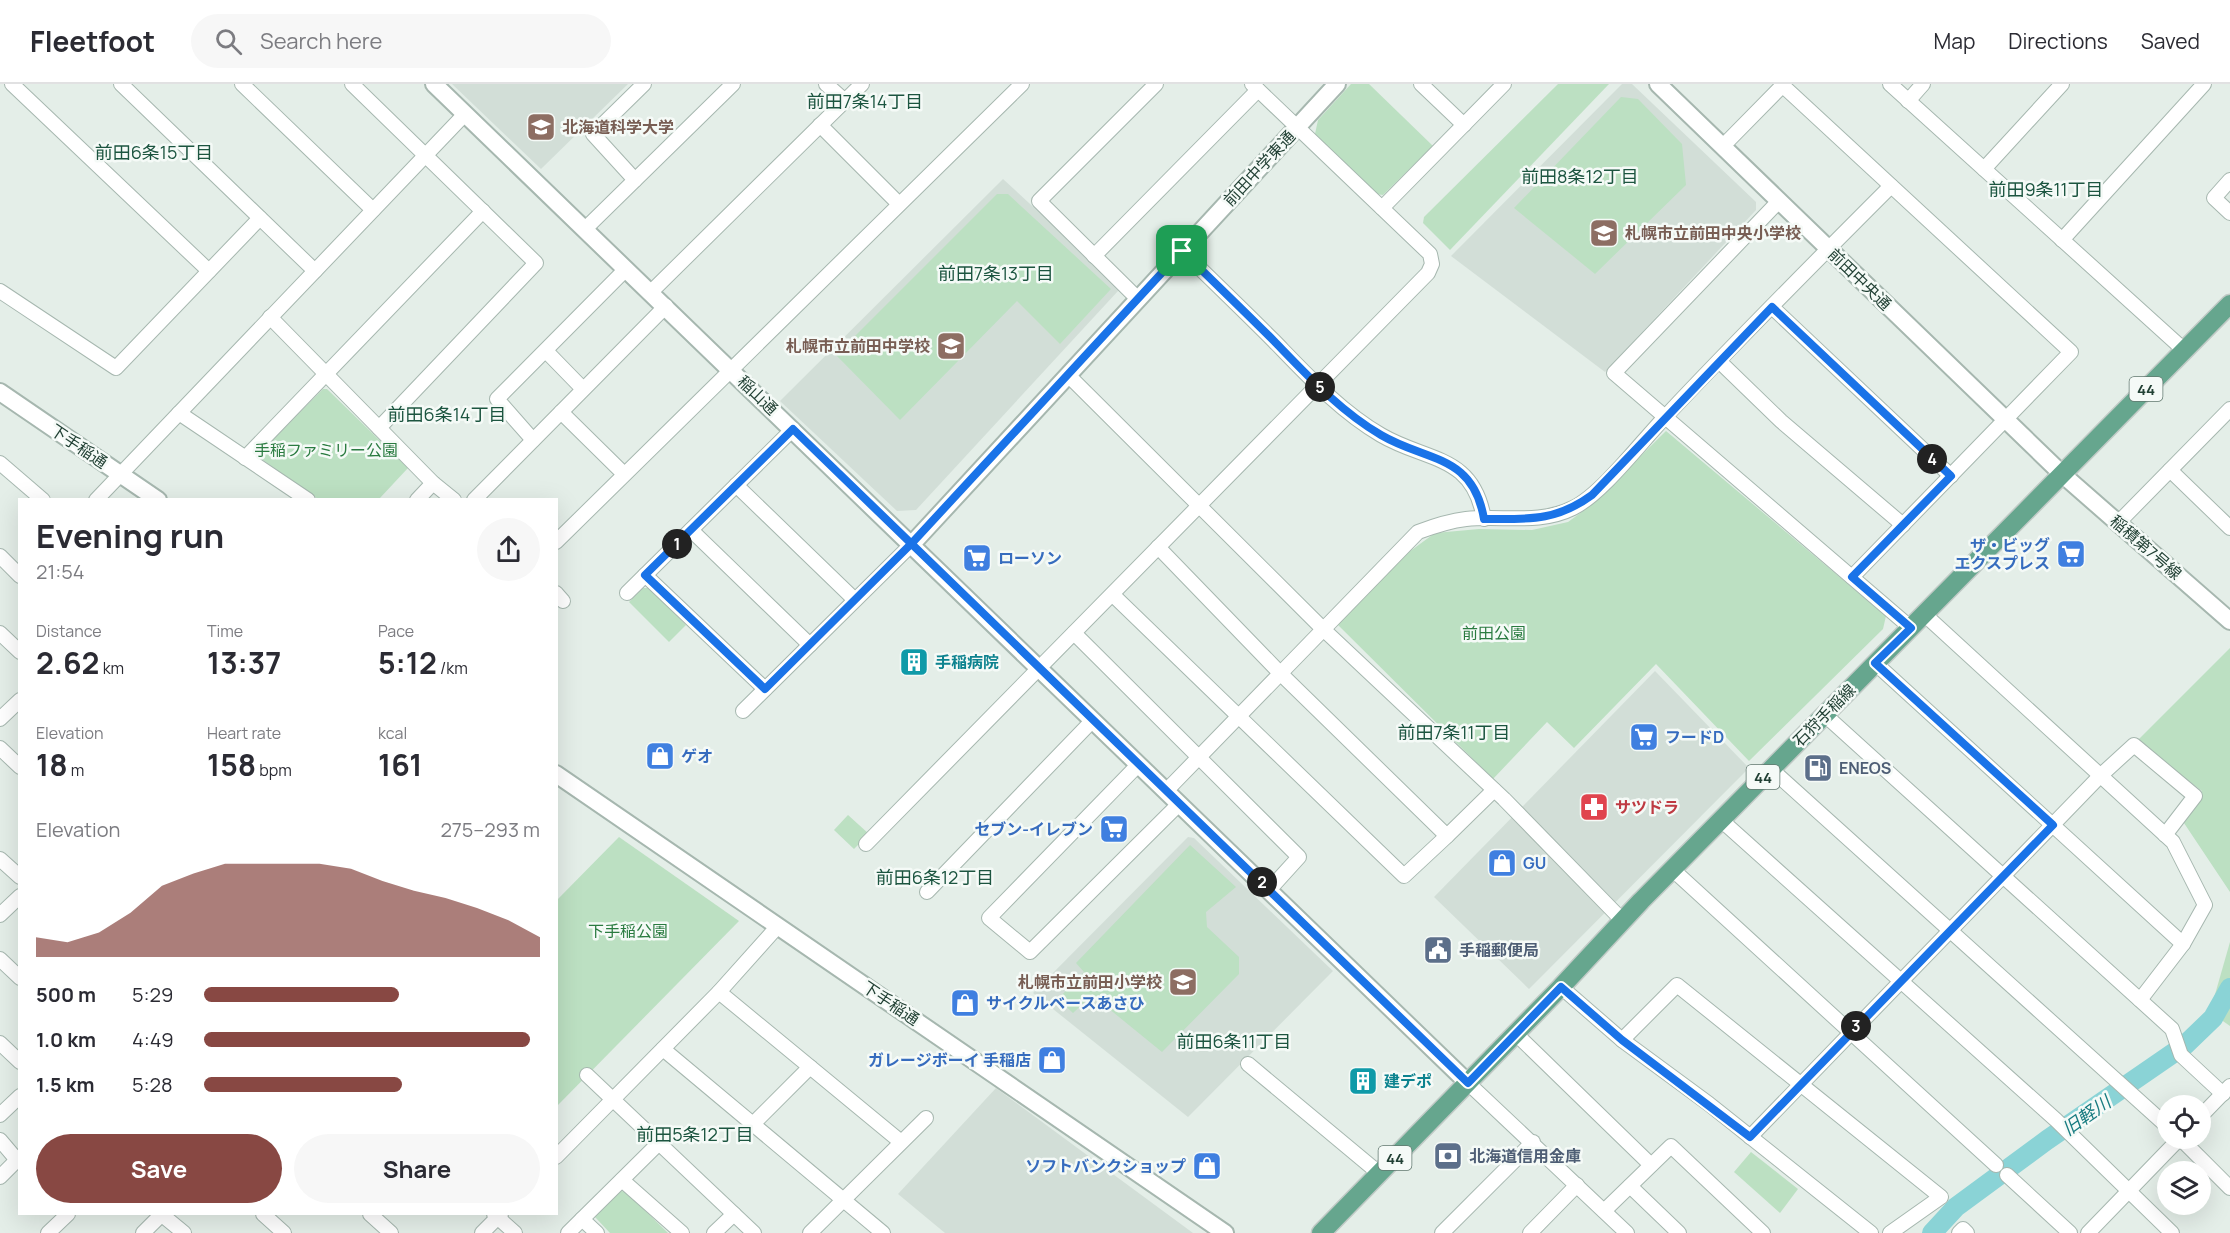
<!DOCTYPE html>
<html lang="en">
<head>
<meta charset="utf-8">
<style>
  :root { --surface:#fff; --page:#f7f7f7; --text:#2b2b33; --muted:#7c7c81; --line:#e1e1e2; --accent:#884843 }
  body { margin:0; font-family:Manrope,"Noto Sans JP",sans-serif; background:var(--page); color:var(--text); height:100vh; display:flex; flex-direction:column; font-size:22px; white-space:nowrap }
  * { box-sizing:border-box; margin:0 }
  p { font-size:20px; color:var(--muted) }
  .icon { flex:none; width:33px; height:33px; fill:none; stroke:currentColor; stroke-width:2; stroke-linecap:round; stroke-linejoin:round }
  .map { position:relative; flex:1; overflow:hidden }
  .drawer { position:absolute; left:18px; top:414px; width:540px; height:717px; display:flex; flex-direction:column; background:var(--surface); border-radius:0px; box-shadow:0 6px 24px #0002 }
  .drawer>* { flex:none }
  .buttons { position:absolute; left:2157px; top:1011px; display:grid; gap:12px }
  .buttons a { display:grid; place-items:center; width:54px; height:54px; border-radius:50%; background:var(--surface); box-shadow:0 6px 24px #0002; font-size:30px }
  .pin { position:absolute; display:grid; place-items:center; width:51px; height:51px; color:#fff; margin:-26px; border-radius:12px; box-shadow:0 3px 9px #0006 }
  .km { position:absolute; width:30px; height:30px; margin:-15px; border-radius:50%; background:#222; color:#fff; font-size:16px; line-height:30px; text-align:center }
  .round { display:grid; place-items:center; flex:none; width:63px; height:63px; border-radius:32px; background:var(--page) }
  .summary { display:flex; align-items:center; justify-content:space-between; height:102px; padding:0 18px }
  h1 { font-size:33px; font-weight:700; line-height:45px }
  .metrics { display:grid; grid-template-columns:repeat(3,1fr); gap:9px; height:102px; padding:6px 18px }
  .metrics div { display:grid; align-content:center }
  .metrics b { font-size:30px; font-weight:700 }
  .metrics small { font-size:16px; font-weight:400 }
  .metrics p { font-size:16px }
  .chart { height:168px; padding:12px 18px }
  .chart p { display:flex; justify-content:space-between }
  .chart svg { width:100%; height:108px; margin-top:6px; fill:var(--accent); opacity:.7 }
  .cta { display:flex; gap:12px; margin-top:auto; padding:12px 18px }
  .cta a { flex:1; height:69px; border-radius:36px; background:var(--accent); color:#fff; font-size:24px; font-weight:700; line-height:69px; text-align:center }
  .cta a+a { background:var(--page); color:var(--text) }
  ul { padding:0 18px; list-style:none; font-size:20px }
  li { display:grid; grid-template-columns:96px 72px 1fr; align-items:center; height:45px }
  li i { height:15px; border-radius:8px; background:var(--accent) }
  header { display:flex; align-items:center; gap:36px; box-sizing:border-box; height:84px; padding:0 30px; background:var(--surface); border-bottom:2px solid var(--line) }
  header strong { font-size:28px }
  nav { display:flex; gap:33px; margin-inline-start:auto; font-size:21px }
  .search { width:420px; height:54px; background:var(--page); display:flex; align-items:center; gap:15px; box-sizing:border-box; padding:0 21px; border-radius:33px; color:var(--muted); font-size:22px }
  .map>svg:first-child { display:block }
</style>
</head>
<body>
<header>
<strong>Fleetfoot</strong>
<div class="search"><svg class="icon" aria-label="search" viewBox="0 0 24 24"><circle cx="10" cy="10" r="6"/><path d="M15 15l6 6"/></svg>Search here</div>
<nav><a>Map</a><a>Directions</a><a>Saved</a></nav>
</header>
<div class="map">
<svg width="2230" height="1149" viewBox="0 0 2230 1149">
  <rect width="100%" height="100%" fill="#e4eee8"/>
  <g fill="#d2ded7">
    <path d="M452,0h176l-87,85z"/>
    <path d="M1622,0h10l124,118v8l-151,162 -154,-116z"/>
    <path d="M1003,95l116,107 -1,5 -202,219 -19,1 -117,-110z"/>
    <path d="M1655,587l94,97 -220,221 -95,-92z"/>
    <path d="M1188,753l6,1 139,133 -145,146 -155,-124z"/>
    <path d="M996,1004l197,145h-248l-47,-39z"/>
  </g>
  <g fill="#bce0c2">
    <path d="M1351,0h18l64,62 -50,49 -7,-1 -61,-60 3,-14z"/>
    <path d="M1558,0h51l-159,166 -27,-27 1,-6z"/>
    <path d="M1621,13l17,2 44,45 4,41 -91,89 -81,-66z"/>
    <path d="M997,110h11l103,95 -51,55 -43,-43 -117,119 -64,-65z"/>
    <path d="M323,305h4l81,79 -29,31h-61l-58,-41v-5z"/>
    <path d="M1666,347l220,185 -3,13 -134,132 -93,-97 -82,84 -27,-26 -54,57 -156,-155 61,-64 37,-27 44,-4 53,1 36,-8 22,-16z"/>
    <path d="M643,504h6l37,37 -17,17 -40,-40z"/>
    <path d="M2230,564v244l-48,-72 20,-29 -65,-50z"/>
    <path d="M848,731l21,19 -15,15 -20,-19z"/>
    <path d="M619,753l120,84 -182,185v-206z"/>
    <path d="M1190,761l46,42 -30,25 1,15 32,30v17l-77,78 -70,-57 -19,18 -15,-14 26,-27 -8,-9z"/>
    <path d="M2230,858v84l-20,-14z"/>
    <path d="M1751,1068l47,37 -18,24 -46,-41z"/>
    <path d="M621,1107l5,1 42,41h-58l-15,-16z"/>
  </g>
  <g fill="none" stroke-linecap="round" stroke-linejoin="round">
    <path stroke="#8ad3d6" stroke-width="20" d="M1932,1149l24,-26 91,-67 138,-95 28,-27 17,-30"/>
    <g stroke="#a6b7af" stroke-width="16">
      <g id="minor">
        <path d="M12,0l197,187"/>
        <path d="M121,0l194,187"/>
        <path d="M242,0l131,126"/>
        <path d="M352,0l184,179 -157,165"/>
        <path d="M826,0l19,17"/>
        <path d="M1421,0l43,41"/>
        <path d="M1781,0l290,268 -219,225"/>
        <path d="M1890,0l294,266"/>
        <path d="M1908,17l15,-17"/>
        <path d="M820,41l79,79"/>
        <path d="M1723,62l61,-62"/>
        <path d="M1984,85l78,-85"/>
        <path d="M635,96l-42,-46 51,-50"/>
        <path d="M2230,96l-16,18 16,15"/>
        <path d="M1779,117l-165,172 297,255"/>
        <path d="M1382,124l122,-124"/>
        <path d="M585,145l148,-145"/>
        <path d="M2062,156l142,-156"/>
        <path d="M1182,167c31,30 62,60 92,90 33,34 66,70 107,94 46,27 92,19 103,84"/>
        <path d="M1094,172l164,-166"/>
        <path d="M0,207l116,77 144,-150"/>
        <path d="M651,208l211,-208"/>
        <path d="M1138,215l-99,-98 117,-117"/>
        <path d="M1772,223l179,169"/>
        <path d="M270,233l163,166 21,17"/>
        <path d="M546,267l37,38"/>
        <path d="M1719,277l62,60 122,104"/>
        <path d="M1068,291l255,254 181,170 120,123"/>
        <path d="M561,328l63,62"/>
        <path d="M179,329l129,87"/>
        <path d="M533,356l-36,-41 129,-130"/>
        <path d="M245,374l238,-247"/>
        <path d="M0,379l43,37"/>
        <path d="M2170,386l60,58"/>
        <path d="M736,401l119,115"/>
        <path d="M96,416l369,-386"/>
        <path d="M417,416l16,-17"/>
        <path d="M474,416l192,-194"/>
        <path d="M2118,439l112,-114"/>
        <path d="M691,446l119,115"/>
        <path d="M556,458l466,-458"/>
        <path d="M1158,463l122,126 167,163 47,-46"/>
        <path d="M0,472l20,20"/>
        <path d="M645,491l120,114"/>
        <path d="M556,509l7,8"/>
        <path d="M627,509l166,-164"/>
        <path d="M1113,511l291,281 43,-40"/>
        <path d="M1924,530l249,228 32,63 -22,39 -43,56"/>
        <path d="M0,549l20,19"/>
        <path d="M1074,549l225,224 -29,32"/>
        <path d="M1875,579l308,281"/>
        <path d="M743,627l169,-167"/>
        <path d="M1825,631l347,314 9,26 42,39"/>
        <path d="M0,635l20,-19"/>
        <path d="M0,664l20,19"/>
        <path d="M1138,681l-149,153 41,34 149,-148"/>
        <path d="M1771,685l397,358"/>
        <path d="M1166,707l252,-259c16,-6 31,-11 48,-13 36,-4 73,6 107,-11 30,-15 68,-66 93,-92 73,-78 149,-154 225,-230"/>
        <path d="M1721,736l335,300 116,113"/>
        <path d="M866,760l562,-571 4,-9 -2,-10 -178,-170"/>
        <path d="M0,775l20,18"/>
        <path d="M1672,785l324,296"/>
        <path d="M927,808l166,-172"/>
        <path d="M0,831l20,-19"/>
        <path d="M0,875l20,19"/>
        <path d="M1561,903l61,53 87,64 162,129"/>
        <path d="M719,908l182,150"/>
        <path d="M1516,950l135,131"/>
        <path d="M1622,956l55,-55 264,212 -51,36"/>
        <path d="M0,959l20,19"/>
        <path d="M663,965l220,184"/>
        <path d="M1248,980l132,110"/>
        <path d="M587,991l167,158"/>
        <path d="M1468,999l159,150"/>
        <path d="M0,1031l20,-19"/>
        <path d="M2200,1033l30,-31"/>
        <path d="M753,1040l57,-57"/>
        <path d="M1750,1053l350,-361 34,-31 61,51 -30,39"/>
        <path d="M2180,1054l50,50"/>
        <path d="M0,1056l17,20"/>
        <path d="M556,1073l163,-165 59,-66"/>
        <path d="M2007,1091l63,58"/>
        <path d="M0,1093l20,-20"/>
        <path d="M622,1096l60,53"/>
        <path d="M1630,1102l49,47"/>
        <path d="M1604,1127l67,-65 92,87"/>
        <path d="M161,1130l23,19"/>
        <path d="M263,1130l21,19"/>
        <path d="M370,1130l21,19"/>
        <path d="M494,1130l21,19"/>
        <path d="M582,1135l15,14"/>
        <path d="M48,1149l20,-19"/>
        <path d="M143,1149l19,-19"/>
        <path d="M482,1149l19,-19"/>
        <path d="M568,1149l91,-90"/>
        <path d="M714,1149l20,-19"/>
        <path d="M810,1149l116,-115"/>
        <path d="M1442,1149l91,-91"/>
        <path d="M1530,1149l47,-48"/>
        <path d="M1959,1149l4,-4 4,4"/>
        <path d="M2088,1149l92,-95"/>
      </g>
    </g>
    <g stroke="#a6b7af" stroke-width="20">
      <g id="tertiary">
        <path d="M434,0l1034,999"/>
        <path d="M1658,0l404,390 168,147"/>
        <path d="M0,308l158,108"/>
        <path d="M912,460l425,-460"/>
        <path d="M556,690l669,459"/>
      </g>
    </g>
    <g stroke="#c1cac6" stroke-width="21">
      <path id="primary" d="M1321,1149l240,-246 80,-86 589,-597"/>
    </g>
    <use href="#minor" stroke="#fff" stroke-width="14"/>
    <use href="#tertiary" stroke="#fff" stroke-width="16"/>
    <use href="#primary" stroke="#66a68e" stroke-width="18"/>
  </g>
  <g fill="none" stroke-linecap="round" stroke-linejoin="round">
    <g stroke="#fff" stroke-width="12">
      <path id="route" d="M1182,167l-270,292 -147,146 -120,-114 148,-146 675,654 93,-96 61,53 128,97 303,-312 -178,-162 36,-35 -59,-51 99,-101 -179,-169 -180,188c-37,27 -65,24 -108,24 -11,-65 -57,-57 -103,-84 -41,-24 -74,-60 -107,-94 -30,-30 -61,-60 -92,-90"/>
    </g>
    <use href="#route" stroke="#1a73e8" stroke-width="8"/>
  </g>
  <defs>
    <g id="university-square" transform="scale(1.5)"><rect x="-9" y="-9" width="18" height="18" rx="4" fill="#8d6e63" stroke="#f5faf7"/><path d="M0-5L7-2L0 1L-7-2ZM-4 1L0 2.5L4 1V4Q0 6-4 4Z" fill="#fff"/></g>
    <g id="school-square" transform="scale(1.5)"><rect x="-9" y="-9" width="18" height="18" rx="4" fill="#8d6e63" stroke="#f5faf7"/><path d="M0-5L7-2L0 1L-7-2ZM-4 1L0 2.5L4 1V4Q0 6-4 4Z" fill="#fff"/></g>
    <g id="supermarket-square" transform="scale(1.5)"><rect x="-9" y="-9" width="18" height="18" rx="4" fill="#3f7fe0" stroke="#f5faf7"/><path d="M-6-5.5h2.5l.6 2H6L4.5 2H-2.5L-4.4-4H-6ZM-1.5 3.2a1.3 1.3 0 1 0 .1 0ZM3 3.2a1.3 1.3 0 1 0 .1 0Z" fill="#fff"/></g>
    <g id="building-square" transform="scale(1.5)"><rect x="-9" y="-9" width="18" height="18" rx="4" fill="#0f9aa8" stroke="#f5faf7"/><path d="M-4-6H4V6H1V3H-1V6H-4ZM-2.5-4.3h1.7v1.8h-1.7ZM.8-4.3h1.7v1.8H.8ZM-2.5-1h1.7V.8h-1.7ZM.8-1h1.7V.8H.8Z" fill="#fff"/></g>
    <g id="shop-square" transform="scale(1.5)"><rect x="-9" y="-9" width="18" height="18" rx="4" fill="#3f7fe0" stroke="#f5faf7"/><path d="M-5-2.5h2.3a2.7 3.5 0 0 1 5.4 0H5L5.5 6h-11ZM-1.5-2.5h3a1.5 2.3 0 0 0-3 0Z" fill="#fff"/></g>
    <g id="fuel-square" transform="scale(1.5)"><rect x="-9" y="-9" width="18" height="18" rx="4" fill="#5c6f8a" stroke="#f5faf7"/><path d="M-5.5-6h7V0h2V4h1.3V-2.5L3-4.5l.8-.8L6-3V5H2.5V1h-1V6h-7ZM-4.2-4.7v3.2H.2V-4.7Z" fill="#fff"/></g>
    <g id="pharmacy-square" transform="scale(1.5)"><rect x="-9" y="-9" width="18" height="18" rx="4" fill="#e0444e" stroke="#f5faf7"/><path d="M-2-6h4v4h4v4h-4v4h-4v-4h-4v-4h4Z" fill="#fff"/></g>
    <g id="civic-square" transform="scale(1.5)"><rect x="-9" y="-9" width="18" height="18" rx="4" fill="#5c6f8a" stroke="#f5faf7"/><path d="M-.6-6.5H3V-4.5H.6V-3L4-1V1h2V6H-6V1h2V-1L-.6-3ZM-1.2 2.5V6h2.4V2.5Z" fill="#fff"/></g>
    <g id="bank-square" transform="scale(1.5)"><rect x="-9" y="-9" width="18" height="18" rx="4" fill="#5c6f8a" stroke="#f5faf7"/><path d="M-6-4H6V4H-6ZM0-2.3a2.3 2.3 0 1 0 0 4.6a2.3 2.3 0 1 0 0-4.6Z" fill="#fff"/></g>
  </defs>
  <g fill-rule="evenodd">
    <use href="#university-square" x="541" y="43"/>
    <use href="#school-square" x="1604" y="149"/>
    <use href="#school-square" x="951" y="262"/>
    <use href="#supermarket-square" x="2071" y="470"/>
    <use href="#supermarket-square" x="977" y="474"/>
    <use href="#building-square" x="914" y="578"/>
    <use href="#supermarket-square" x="1644" y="653"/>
    <use href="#shop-square" x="660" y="672"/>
    <use href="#fuel-square" x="1818" y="684"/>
    <use href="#pharmacy-square" x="1594" y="723"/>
    <use href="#supermarket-square" x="1114" y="745"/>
    <use href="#shop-square" x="1502" y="779"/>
    <use href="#civic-square" x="1438" y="866"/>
    <use href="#school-square" x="1183" y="898"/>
    <use href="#shop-square" x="965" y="919"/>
    <use href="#shop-square" x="1052" y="976"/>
    <use href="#building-square" x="1363" y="997"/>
    <use href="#bank-square" x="1448" y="1072"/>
    <use href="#shop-square" x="1207" y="1082"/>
  </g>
  <g text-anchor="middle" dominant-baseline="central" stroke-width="5" stroke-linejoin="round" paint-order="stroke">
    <g fill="#f5faf7" stroke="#61786f" stroke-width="1.5">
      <rect x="2129.5" y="293" width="33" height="24" rx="4.5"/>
      <rect x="1746.5" y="681" width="33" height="24" rx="4.5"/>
      <rect x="1378.5" y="1062" width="33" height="24" rx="4.5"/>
    </g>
    <g font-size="15" font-weight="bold" fill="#224135">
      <text x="2146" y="305">44</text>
      <text x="1763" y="693">44</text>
      <text x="1395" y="1074">44</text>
    </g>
    <g font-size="16" font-weight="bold" fill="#785e54" stroke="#f5faf7" text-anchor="start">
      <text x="562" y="43">北海道科学大学</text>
      <text x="1625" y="149">札幌市立前田中央小学校</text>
      <text x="930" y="262" text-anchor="end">札幌市立前田中学校</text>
      <text x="1162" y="898" text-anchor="end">札幌市立前田小学校</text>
    </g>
    <g font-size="16" fill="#224135" stroke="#f5faf7">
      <text transform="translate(1259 84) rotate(-47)">前田中学東通</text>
      <text transform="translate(1860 195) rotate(44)">前田中央通</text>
      <text transform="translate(758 311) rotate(44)">稲山通</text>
      <text transform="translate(79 362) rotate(34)">下手稲通</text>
      <text transform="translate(2146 463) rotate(41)">稲積第7号線</text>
      <text transform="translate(1824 631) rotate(-45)">石狩手稲線</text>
      <text transform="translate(891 919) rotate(34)">下手稲通</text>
    </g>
    <g font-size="16" fill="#2a7b40" stroke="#f5faf7">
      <text x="326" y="366">手稲ファミリー公園</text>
      <text x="1494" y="549">前田公園</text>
      <text x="628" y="847">下手稲公園</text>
    </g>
    <g font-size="16" font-weight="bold" fill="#366cbe" stroke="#f5faf7" text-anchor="start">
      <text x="2050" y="461" text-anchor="end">ザ・ビッグ<tspan x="2050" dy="18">エクスプレス</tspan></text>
      <text x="998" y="474">ローソン</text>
      <text x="1665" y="653">フードD</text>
      <text x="681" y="672">ゲオ</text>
      <text x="1093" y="745" text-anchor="end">セブン-イレブン</text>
      <text x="1523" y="779">GU</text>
      <text x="986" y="919">サイクルベースあさひ</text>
      <text x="1031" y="976" text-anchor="end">ガレージボーイ 手稲店</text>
      <text x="1186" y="1082" text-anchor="end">ソフトバンクショップ</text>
    </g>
    <g font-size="16" font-weight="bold" fill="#0d838f" stroke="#f5faf7" text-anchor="start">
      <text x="935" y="578">手稲病院</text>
      <text x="1384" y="997">建デポ</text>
    </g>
    <g font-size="16" font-weight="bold" fill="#4e5e75" stroke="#f5faf7" text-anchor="start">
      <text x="1839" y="684">ENEOS</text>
      <text x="1459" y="866">手稲郵便局</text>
      <text x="1469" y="1072">北海道信用金庫</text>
    </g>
    <g font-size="16" font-weight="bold" fill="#be3a42" stroke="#f5faf7" text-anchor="start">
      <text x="1615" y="723">サツドラ</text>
    </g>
    <g font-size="18" fill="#1c5540" stroke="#f5faf7">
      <text x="865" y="17">前田7条14丁目</text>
      <text x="154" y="68">前田6条15丁目</text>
      <text x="1580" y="92">前田8条12丁目</text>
      <text x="2046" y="105">前田9条11丁目</text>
      <text x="996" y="189">前田7条13丁目</text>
      <text x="447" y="330">前田6条14丁目</text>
      <text x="1454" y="648">前田7条11丁目</text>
      <text x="935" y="793">前田6条12丁目</text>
      <text x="1234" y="957">前田6条11丁目</text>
      <text x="695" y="1050">前田5条12丁目</text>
    </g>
    <g font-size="18" font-style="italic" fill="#187c81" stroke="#f5faf7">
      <text transform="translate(2086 1031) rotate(-35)">旧軽川</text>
    </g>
  </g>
</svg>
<div class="buttons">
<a><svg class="icon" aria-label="locate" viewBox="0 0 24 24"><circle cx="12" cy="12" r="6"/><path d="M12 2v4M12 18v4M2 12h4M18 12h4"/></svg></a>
<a><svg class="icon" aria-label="layers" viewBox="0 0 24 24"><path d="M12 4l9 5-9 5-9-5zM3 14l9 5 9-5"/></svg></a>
</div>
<div class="pin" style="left:1182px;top:167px;background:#1e9e55"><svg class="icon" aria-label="arrive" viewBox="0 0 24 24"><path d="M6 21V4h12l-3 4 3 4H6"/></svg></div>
<b class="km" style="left:677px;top:460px">1</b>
<b class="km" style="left:1262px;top:798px">2</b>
<b class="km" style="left:1856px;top:942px">3</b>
<b class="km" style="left:1932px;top:375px">4</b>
<b class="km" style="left:1320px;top:303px">5</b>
<section class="drawer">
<div class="summary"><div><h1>Evening run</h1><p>21:54</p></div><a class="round"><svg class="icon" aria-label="share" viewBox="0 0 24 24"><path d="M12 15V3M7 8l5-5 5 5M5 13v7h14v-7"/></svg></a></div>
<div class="metrics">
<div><p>Distance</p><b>2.62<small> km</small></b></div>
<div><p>Time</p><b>13:37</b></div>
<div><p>Pace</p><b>5:12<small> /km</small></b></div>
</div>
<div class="metrics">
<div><p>Elevation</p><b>18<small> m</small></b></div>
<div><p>Heart rate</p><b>158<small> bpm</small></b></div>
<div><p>kcal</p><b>161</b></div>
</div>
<div class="chart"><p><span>Elevation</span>275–293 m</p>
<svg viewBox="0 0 160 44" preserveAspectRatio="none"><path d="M0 44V36L10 38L20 34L30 26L40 15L50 10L60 6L70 6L80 6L90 6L100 8L110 13L120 17L130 20L140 24L150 29L160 36V44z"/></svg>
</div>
<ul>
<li><b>500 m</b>5:29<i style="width:58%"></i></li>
<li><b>1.0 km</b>4:49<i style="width:97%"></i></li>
<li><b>1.5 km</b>5:28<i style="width:59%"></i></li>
</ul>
<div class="cta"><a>Save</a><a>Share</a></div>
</section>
</div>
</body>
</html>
